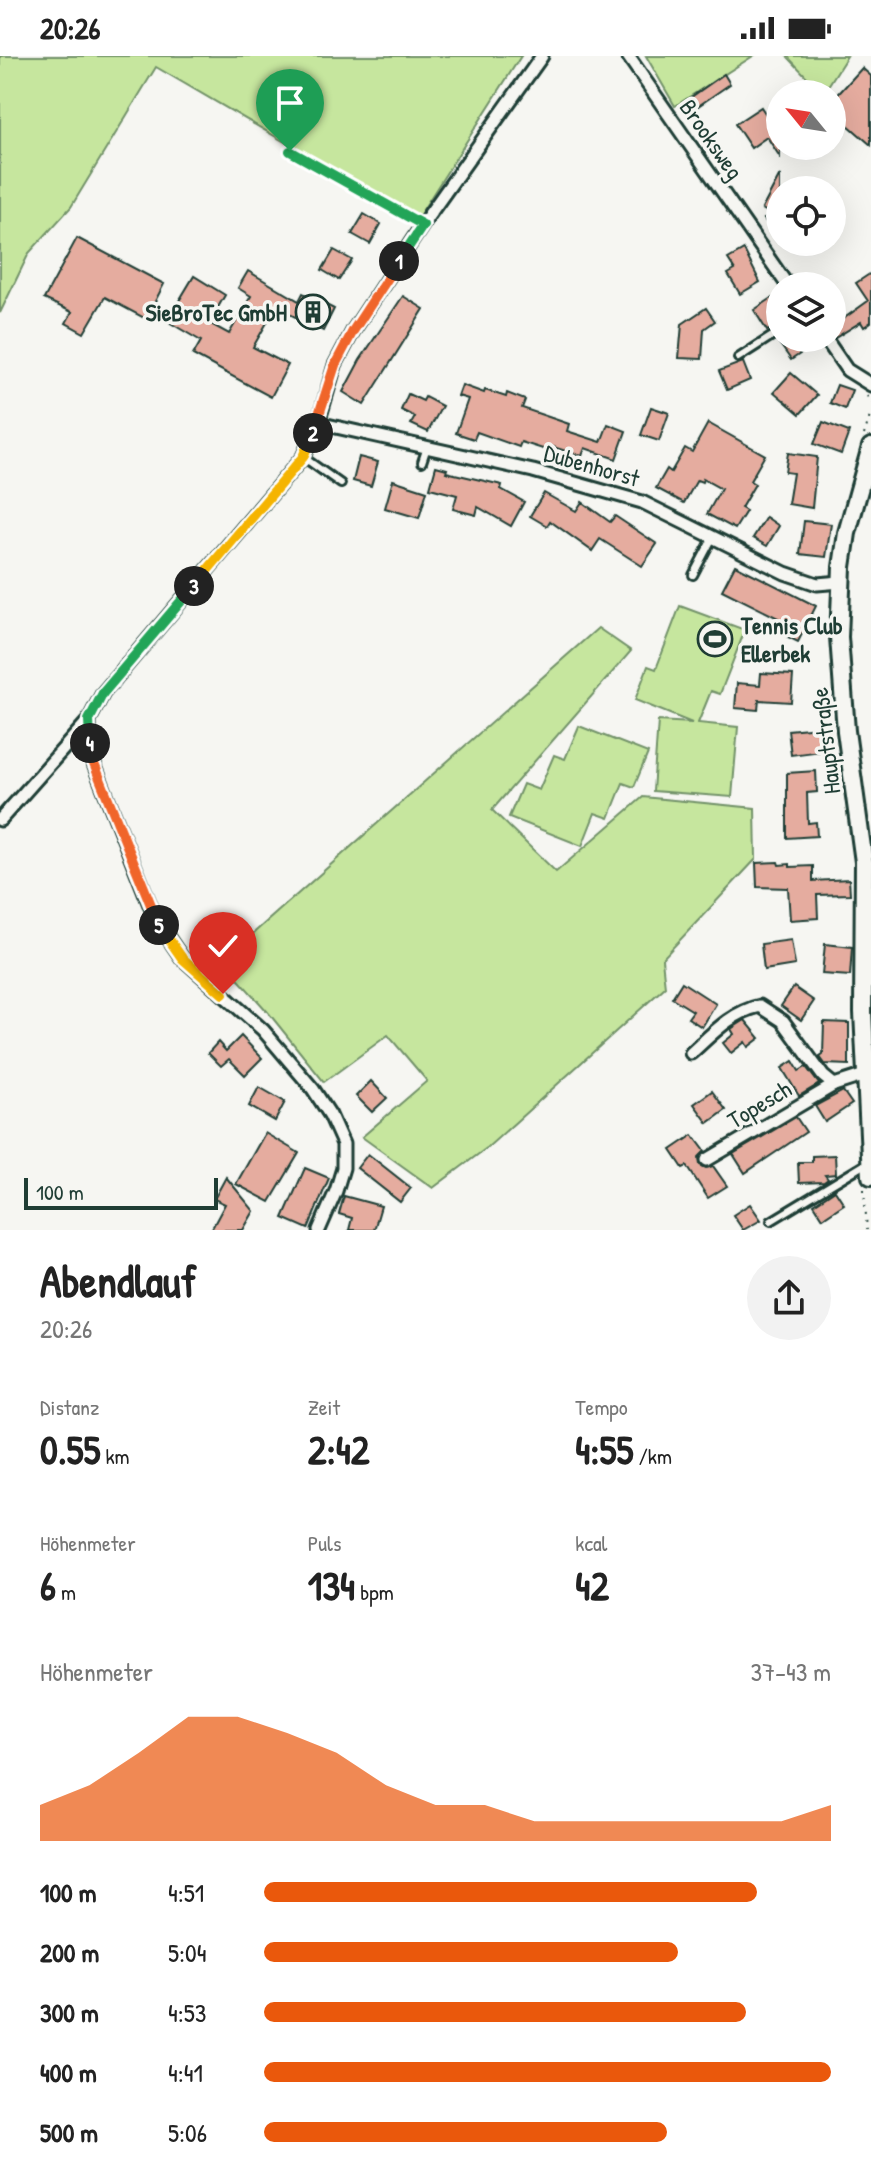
<!DOCTYPE html>
<html lang="de">
<head>
<meta charset="utf-8">
<style>
  :root { --surface:#fff; --page:#f2f2f2; --text:#222; --muted:#767676; --accent:#ea580c }
  body { margin:0; font-family:"Patrick Hand",sans-serif; background:var(--page); color:var(--text); height:100vh; display:flex; flex-direction:column; font-size:30px; white-space:nowrap }
  * { box-sizing:border-box; margin:0 }
  p { font-size:26px; color:var(--muted) }
  .icon { flex:none; width:44px; height:44px; fill:none; stroke:currentColor; stroke-width:2; stroke-linecap:round; stroke-linejoin:round }
  .map { position:relative; height:1174px; overflow:hidden }
  .sheet { display:flex; flex-direction:column; background:var(--surface); flex:1 }
  .sheet>* { flex:none }
  .needle { width:52px; rotate:300deg }
  .fabs { position:absolute; left:766px; top:24px; display:grid; gap:16px }
  .fabs a { display:grid; place-items:center; width:80px; height:80px; border-radius:50%; background:var(--surface); box-shadow:0 8px 32px #0002; font-size:40px }
  .scale { position:absolute; left:24px; bottom:20px; width:194px; box-sizing:border-box; padding-left:8px; border:4px solid #1f3d34; border-top:0; font-size:22px; line-height:28px; white-space:nowrap; color:#1f3d34; -webkit-text-stroke:6px #f6f6f2; paint-order:stroke }
  .pin { position:absolute; display:grid; place-items:center; width:68px; height:68px; color:#fff; margin:-82px -34px; border-radius:50% 50% 50% 0; rotate:-45deg; box-shadow:0 0 8px #0007 }
  .pin .icon { rotate:45deg }
  .km { position:absolute; width:40px; height:40px; margin:-20px; border-radius:50%; background:#222; color:#fff; font-size:22px; line-height:40px; text-align:center }
  .round { display:grid; place-items:center; flex:none; width:84px; height:84px; border-radius:42px; background:var(--page) }
  .headline { display:flex; align-items:center; justify-content:space-between; height:136px; padding:0 40px }
  h1 { font-size:44px; font-weight:800; line-height:60px }
  .stats { display:grid; grid-template-columns:repeat(3,1fr); gap:12px; height:136px; padding:8px 40px }
  .stats div { display:grid; align-content:center }
  .stats b { font-size:40px; font-weight:800 }
  .stats small { font-size:22px; font-weight:400 }
  .stats p { font-size:22px }
  .chart { height:224px; padding:16px 40px }
  .chart p { display:flex; justify-content:space-between }
  .chart svg { width:100%; height:144px; margin-top:8px; fill:var(--accent); opacity:.7 }
  ul { padding:0 40px; list-style:none; font-size:26px }
  li { display:grid; grid-template-columns:128px 96px 1fr; align-items:center; height:60px }
  li i { height:20px; border-radius:10px; background:var(--accent) }
  .status { display:flex; justify-content:space-between; align-items:center; height:56px; padding:0 40px; background:var(--surface); direction:ltr }
  .status svg { height:22px; fill:currentColor }
  .map>svg:first-child { display:block }
</style>
</head>
<body>
<div class="status"><b>20:26</b><svg viewBox="0 0 49 12"><path d="M0 12V9h3v3zM5 12V6h3v6zM10 12V3h3v9zM15 12V0h3v12zM26 1h20v11H26zM47 4h2v5h-2z"/></svg></div>
<div class="map">
<svg width="871" height="1174" viewBox="0 0 871 1174">
  <rect width="100%" height="100%" fill="#f6f6f2"/>
  <filter id="ink" filterUnits="userSpaceOnUse"><feTurbulence type="fractalNoise" baseFrequency=".0125" numOctaves="2"/><feDisplacementMap in="SourceGraphic" scale="16" xChannelSelector="R" yChannelSelector="G"/><feConvolveMatrix kernelMatrix="1 2 1 2 8 2 1 2 1" color-interpolation-filters="sRGB"/></filter>
  <g filter="url(#ink)">
    <g fill="#c6e69e" stroke="#729269" stroke-width="2">
      <path d="M0,0h521l-104,163 -261,-152 -85,140 -42,46 -29,60z"/>
      <path d="M646,0h107l-78,50z"/>
      <path d="M787,0h60l-24,38z"/>
      <path d="M680,550l65,24 -25,64 -9,-3 -13,32 40,4 -6,70 -79,-6 5,-70 34,2 -57,-23 13,-34 8,3z"/>
      <path d="M598,572l33,23 -139,159 64,62 87,-75 112,11 1,51 -94,100 3,28 -177,160 -55,41 -71,-51 65,-56 -39,-46 -64,47 -57,-71 -45,-50z"/>
      <path d="M579,670l69,27 -14,34 -11,-4 -14,35 -14,-5 -13,33 -73,-29 14,-33 16,6 15,-35 11,4z"/>
    </g>
    <g fill="#e5ac9f" stroke="#1f3d34" stroke-width="2">
      <path d="M862,12l9,8v69l-39,-34v-10z"/>
      <path d="M724,18l6,10 -36,25 -7,-9z"/>
      <path d="M761,51l14,21 5,-3v32l-13,-20 -16,11 -16,-24z"/>
      <path d="M780,119v54l-6,4 -10,-14 8,-4 -10,-6z"/>
      <path d="M364,158l17,10 -11,20 -18,-10z"/>
      <path d="M77,182l87,46 -18,35 -41,-22 -21,36 -18,-10 6,-11 -28,-13z"/>
      <path d="M334,194l18,10 -13,20 -17,-10z"/>
      <path d="M744,194l16,32 -20,12 -12,-20 7,-4 -7,-11z"/>
      <path d="M248,215l51,30 4,-8 31,16 -11,22 -47,-24 -23,40 35,18 -17,32 -78,-42 8,-14 -34,-20 27,-45 31,19 -16,28 20,11 22,-38 -13,-8z"/>
      <path d="M871,217v49l-7,5 -3,-5 -26,16 -3,-5v-31l11,17 25,-18 -12,-18z"/>
      <path d="M403,240l21,13 -60,96 -21,-13 17,-32z"/>
      <path d="M772,242l8,11v16l-13,6 -13,-21z"/>
      <path d="M706,252l9,13 -11,8 -2,30 -23,-1 3,-34z"/>
      <path d="M780,282h23l6,10 -18,12 -14,-20z"/>
      <path d="M743,306l7,18 -23,10 -8,-19z"/>
      <path d="M791,317l26,22 -17,19 -26,-22z"/>
      <path d="M462,329l22,8 1,-3 21,7 1,-4 18,7 -3,8 47,16 -2,7 34,11 7,-18 18,7 -10,28 -31,-11 -3,8 -32,-10 -1,5 -28,-9 -2,5 -42,-15 -3,7 -18,-6 12,-34 -10,-3z"/>
      <path d="M837,329l15,5 -7,19 -15,-6z"/>
      <path d="M408,338l15,7 2,-4 17,9 -14,26 -17,-8 4,-7 -14,-7z"/>
      <path d="M651,351l18,6 -10,28 -18,-6z"/>
      <path d="M823,366l26,10 -8,22 -27,-10z"/>
      <path d="M708,367l57,32 -15,26 5,3 -14,24 5,3 -11,18 -28,-15 14,-25 -18,-10 -1,3 -5,-2 -13,23 -28,-15 11,-19 4,3 14,-24 7,4z"/>
      <path d="M788,397l29,4 -5,51 -24,-4 5,-31 -8,-1z"/>
      <path d="M359,401l19,5 -7,24 -18,-5z"/>
      <path d="M436,410l11,3 -1,3 56,13 -1,4 23,13 -13,24 -33,-19 -2,8 -23,-6 4,-14 -27,-7z"/>
      <path d="M393,424l34,11 -8,27 -34,-10z"/>
      <path d="M544,437l32,18 6,-9 28,20 5,-6 42,28 -15,22 -42,-27 -8,12 -42,-30 -3,5 -17,-10z"/>
      <path d="M766,461l13,9 -12,20 -14,-8z"/>
      <path d="M804,465l27,3 -5,33 -26,-3z"/>
      <path d="M735,509l81,41 -18,36 -26,-13 6,-11 -56,-28z"/>
      <path d="M761,617l32,2 -2,27 -32,-2 -1,10 -23,-2 2,-25 23,2z"/>
      <path d="M819,671l3,24 -31,4 -3,-25z"/>
      <path d="M816,715l1,21 -10,1 1,30 8,-1 1,14 -30,2v-65z"/>
      <path d="M778,806l1,3 11,-1v3l23,-1v15l36,-2 1,15 -33,1 1,23 -28,2 -2,-32 -31,-1 -1,-24z"/>
      <path d="M791,884l4,25 -31,5 -3,-26z"/>
      <path d="M825,888l27,3 -2,29 -28,-2z"/>
      <path d="M682,926l34,22 -14,23 -14,-9 5,-7 -21,-13z"/>
      <path d="M794,931l20,14 -13,19 -20,-14z"/>
      <path d="M745,964l15,18 -12,9 -3,-5 -14,11 -8,-10 11,-9 -3,-5z"/>
      <path d="M824,966l25,1v42l-24,-1 -5,-7 3,-2z"/>
      <path d="M241,980l21,22 -17,17 -16,-16 -8,7 -13,-13 10,-11 8,9z"/>
      <path d="M793,1005l6,10 7,-4 13,17 -20,12 -17,-28z"/>
      <path d="M371,1025l16,17 -15,14 -16,-16z"/>
      <path d="M259,1031l26,15 -10,19 -26,-15z"/>
      <path d="M712,1035l14,19 -18,13 -14,-19z"/>
      <path d="M843,1035l9,13 -27,18 -10,-16z"/>
      <path d="M796,1061l10,15 -61,41 -12,-19z"/>
      <path d="M265,1077l34,20 -29,49 -34,-18z"/>
      <path d="M693,1079l12,16 -6,6 1,8 6,3 7,-2 14,20 -19,12 -21,-32 -4,2 -12,-18z"/>
      <path d="M368,1098l43,34 -11,14 -43,-34z"/>
      <path d="M835,1099l1,19 -11,1 3,4 -4,3 -25,1 -1,-21h14v-6z"/>
      <path d="M305,1112l24,10 -21,51 -25,-11z"/>
      <path d="M226,1121l28,34 -11,19h-32l14,-26 -11,-5z"/>
      <path d="M835,1134l9,14 -21,14 -9,-14z"/>
      <path d="M344,1140l37,10 -7,24h-25l3,-12 -13,-4z"/>
      <path d="M750,1148l11,16 -18,10 -10,-15z"/>
    </g>
    <g fill="none" stroke-linecap="round" stroke-linejoin="round">
      <g stroke="#1f3d34" stroke-width="12">
        <g id="lane">
          <path d="M738,302l42,-27"/>
          <path d="M303,401l38,27"/>
          <path d="M422,406l5,-15"/>
          <path d="M693,519l20,-38"/>
          <path d="M771,1165l96,-58"/>
        </g>
      </g>
      <g stroke="#1f3d34" stroke-width="17">
        <g id="street">
          <path d="M628,0l160,230"/>
          <path d="M825,282l22,32 24,15"/>
          <path d="M318,367l215,48 109,31 143,71 32,11 24,-2"/>
          <path d="M89,664l1,34 66,166 26,38 81,72 50,59 17,26 13,29v24l-7,23 -17,39"/>
          <path d="M0,764l89,-100 14,-27 200,-236 15,-34 17,-58 18,-34 76,-116 113,-159"/>
          <path d="M691,997c21,-19 41,-41 69,-47l23,15 40,55 11,9 31,-10"/>
          <path d="M707,1104l127,-75"/>
        </g>
      </g>
      <g stroke="#1f3d34" stroke-width="22">
        <path id="secondary" d="M871,391l-24,86 -5,34 -3,70 7,94 18,131 -1,150 8,164"/>
      </g>
      <g stroke="#1f3d34" stroke-width="2" stroke-dasharray="2 6" stroke-linecap="butt">
        <path d="M290,95l121,68"/>
        <path d="M867,340l4,7"/>
        <path d="M864,379l7,-22"/>
        <path d="M864,1133l3,41"/>
      </g>
      <use href="#lane" stroke="#f6f6f2" stroke-width="6"/>
      <use href="#street" stroke="#f6f6f2" stroke-width="11"/>
      <use href="#secondary" stroke="#f6f6f2" stroke-width="16"/>
    </g>
  </g>
  <g fill="none" stroke-linecap="round" stroke-linejoin="round" filter="url(#ink)">
    <g stroke="#fff" stroke-width="16">
      <path id="split-1" d="M290,95l133,74 -24,36"/>
    </g>
    <g stroke="#fff" stroke-width="16">
      <path id="split-2" d="M313,377l22,-68 18,-34 46,-70"/>
    </g>
    <g stroke="#fff" stroke-width="16">
      <path id="split-3" d="M194,530l109,-129 10,-24"/>
    </g>
    <g stroke="#fff" stroke-width="16">
      <path id="split-4" d="M90,687l-1,-23 14,-27 91,-107"/>
    </g>
    <g stroke="#fff" stroke-width="16">
      <path id="split-5" d="M90,687v11l69,171"/>
    </g>
    <g stroke="#fff" stroke-width="16">
      <path id="split-6" d="M159,869l23,33 41,36"/>
    </g>
    <use href="#split-1" stroke="#22a559" stroke-width="10"/>
    <use href="#split-2" stroke="#f0652b" stroke-width="10"/>
    <use href="#split-3" stroke="#f5b400" stroke-width="10"/>
    <use href="#split-4" stroke="#22a559" stroke-width="10"/>
    <use href="#split-5" stroke="#f0652b" stroke-width="10"/>
    <use href="#split-6" stroke="#f5b400" stroke-width="10"/>
  </g>
  <defs>
    <g id="building-ring" transform="scale(1.8)"><circle r="9.5" fill="#f6f6f2" stroke="#1f3d34" stroke-width="1.5"/><path d="M-4-6H4V6H1V3H-1V6H-4ZM-2.5-4.3h1.7v1.8h-1.7ZM.8-4.3h1.7v1.8H.8ZM-2.5-1h1.7V.8h-1.7ZM.8-1h1.7V.8H.8Z" fill="#1f3d34"/></g>
    <g id="stadium-ring" transform="scale(1.8)"><circle r="9.5" fill="#f6f6f2" stroke="#1f3d34" stroke-width="1.5"/><path d="M0-5a6.5 5 0 1 0 0 10a6.5 5 0 1 0 0-10ZM-3.5-1.8h7v3.6h-7Z" fill="#1f3d34"/></g>
  </defs>
  <g fill-rule="evenodd">
    <use href="#building-ring" x="313" y="256"/>
    <use href="#stadium-ring" x="715" y="583"/>
  </g>
  <g text-anchor="middle" dominant-baseline="central" stroke-width="7" stroke-linejoin="round" paint-order="stroke">
    <g font-size="24" fill="#1f3d34" stroke="#f6f6f2">
      <text transform="translate(712 83) rotate(55)">Brooksweg</text>
      <text transform="translate(592 409) rotate(16)">Dubenhorst</text>
      <text transform="translate(825 685) rotate(-97)">Hauptstraße</text>
      <text transform="translate(759 1048) rotate(-31)">Topesch</text>
    </g>
    <g font-size="24" font-weight="bold" fill="#1f3d34" stroke="#f6f6f2" text-anchor="end">
      <text x="287" y="256">SieBroTec GmbH</text>
      <text x="741" y="569" text-anchor="start">Tennis Club<tspan x="741" dy="28">Ellerbek</tspan></text>
    </g>
  </g>
</svg>
<div class="fabs">
<a><svg class="needle" viewBox="-14 -14 28 28"><path d="M0-13l5 13h-10z" fill="#e53935"/><path d="M0 13l5-13h-10z" fill="#767676"/></svg></a>
<a><svg class="icon" aria-label="locate" viewBox="0 0 24 24"><circle cx="12" cy="12" r="6"/><path d="M12 2v4M12 18v4M2 12h4M18 12h4"/></svg></a>
<a><svg class="icon" aria-label="layers" viewBox="0 0 24 24"><path d="M12 4l9 5-9 5-9-5zM3 14l9 5 9-5"/></svg></a>
</div>
<div class="scale">100 m</div>
<div class="pin" style="left:290px;top:95px;background:#1e9e55"><svg class="icon" aria-label="arrive" viewBox="0 0 24 24"><path d="M6 21V4h12l-3 4 3 4H6"/></svg></div>
<div class="pin" style="left:223px;top:938px;background:#d93025"><svg class="icon" aria-label="check" viewBox="0 0 24 24"><path d="M5 12l5 5 9-10"/></svg></div>
<b class="km" style="left:399px;top:205px">1</b>
<b class="km" style="left:313px;top:377px">2</b>
<b class="km" style="left:194px;top:530px">3</b>
<b class="km" style="left:90px;top:687px">4</b>
<b class="km" style="left:159px;top:869px">5</b>
</div>
<section class="sheet">
<div class="headline"><div><h1>Abendlauf</h1><p>20:26</p></div><a class="round"><svg class="icon" aria-label="share" viewBox="0 0 24 24"><path d="M12 15V3M7 8l5-5 5 5M5 13v7h14v-7"/></svg></a></div>
<div class="stats">
<div><p>Distanz</p><b>0.55<small> km</small></b></div>
<div><p>Zeit</p><b>2:42</b></div>
<div><p>Tempo</p><b>4:55<small> /km</small></b></div>
</div>
<div class="stats">
<div><p>Höhenmeter</p><b>6<small> m</small></b></div>
<div><p>Puls</p><b>134<small> bpm</small></b></div>
<div><p>kcal</p><b>42</b></div>
</div>
<div class="chart"><p><span>Höhenmeter</span>37–43 m</p>
<svg viewBox="0 0 160 44" preserveAspectRatio="none"><path d="M0 44V33L10 27L20 17L30 6L40 6L50 11L60 17L70 27L80 33L90 33L100 38L110 38L120 38L130 38L140 38L150 38L160 33V44z"/></svg>
</div>
<ul>
<li><b>100 m</b>4:51<i style="width:87%"></i></li>
<li><b>200 m</b>5:04<i style="width:73%"></i></li>
<li><b>300 m</b>4:53<i style="width:85%"></i></li>
<li><b>400 m</b>4:41<i style="width:100%"></i></li>
<li><b>500 m</b>5:06<i style="width:71%"></i></li>
</ul>
</section>
</body>
</html>
